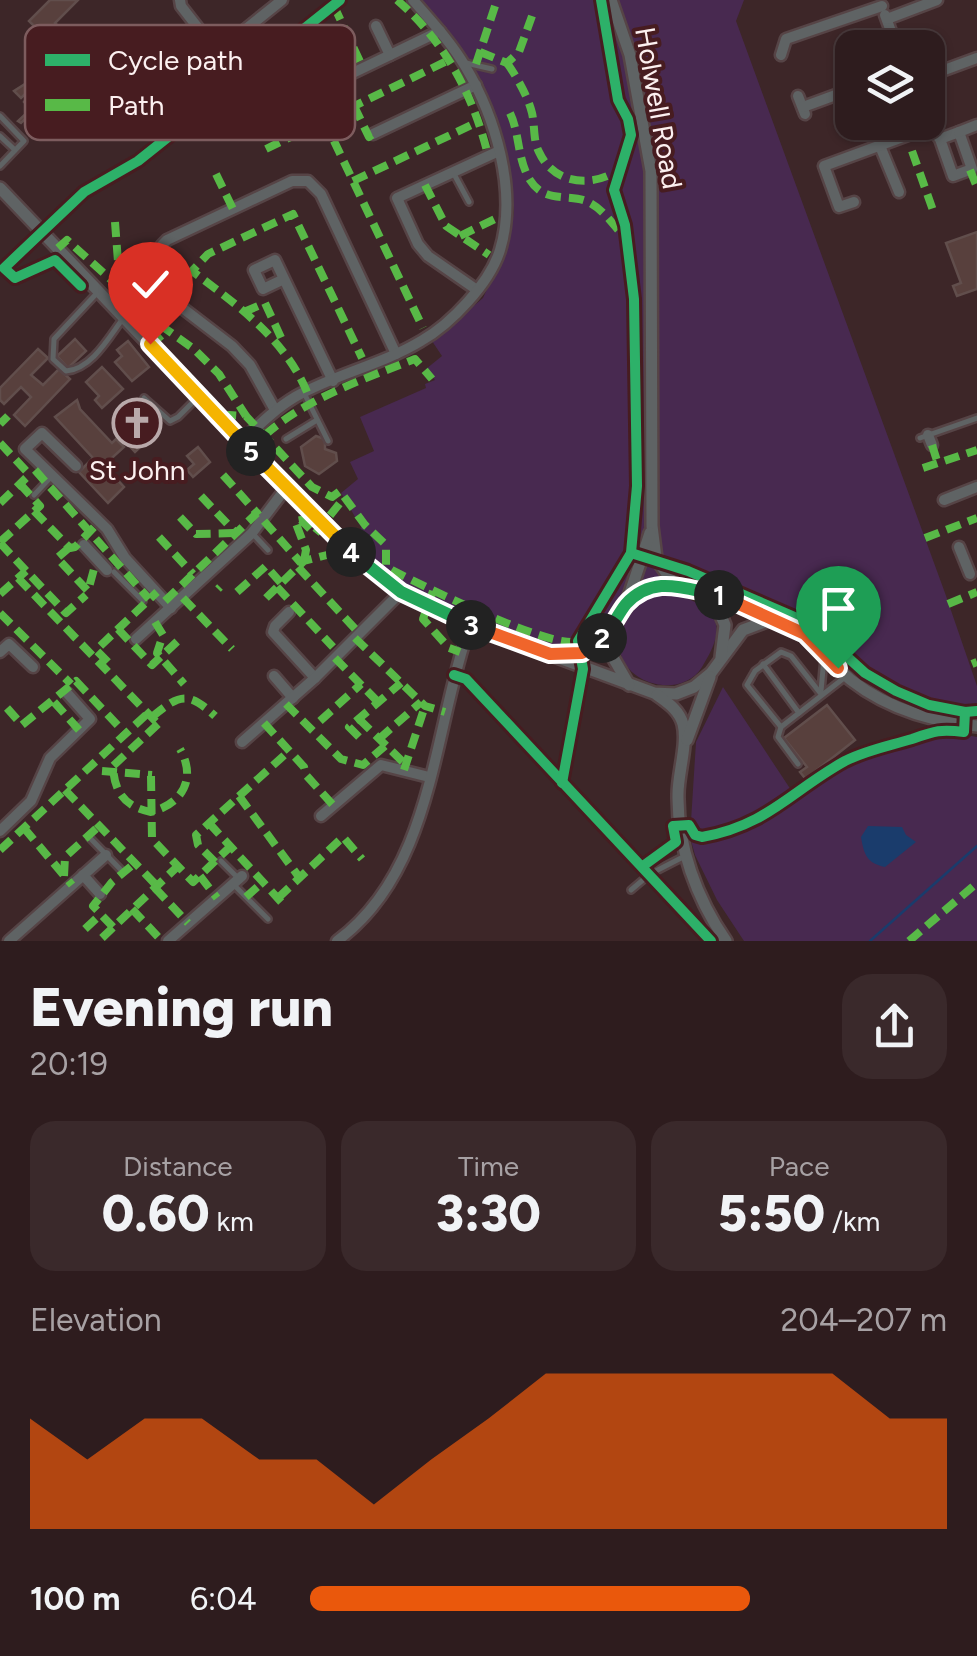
<!DOCTYPE html>
<html lang="en">
<head>
<meta charset="utf-8">
<style>
  :root { --surface:#2e1c1e; --page:#3a292b; --text:#f1f3f6; --muted:#a7a1a4; --line:#493a3c; --accent:#ea580c }
  body { margin:0; font-family:Figtree,sans-serif; background:var(--page); color:var(--text); height:100vh; display:flex; flex-direction:column; font-size:38px; white-space:nowrap }
  * { box-sizing:border-box; margin:0 }
  p { font-size:32px; color:var(--muted) }
  .icon { flex:none; width:55px; height:55px; fill:none; stroke:currentColor; stroke-width:2; stroke-linecap:round; stroke-linejoin:round }
  .map { position:relative; height:941px; overflow:hidden }
  .details { display:flex; flex-direction:column; background:var(--surface); flex:1 }
  .details>* { flex:none }
  .fabs { position:absolute; left:835px; top:30px; display:grid; gap:20px }
  .fabs a { display:grid; place-items:center; width:110px; height:110px; border-radius:20px; background:var(--surface); box-shadow:0 2px 8px #0004,0 0 0 2px var(--line); font-size:50px }
  .pin { position:absolute; display:grid; place-items:center; width:85px; height:85px; color:#fff; margin:-102px -42px; border-radius:50% 50% 50% 0; rotate:-45deg; box-shadow:0 0 10px #0007 }
  .pin .icon { rotate:45deg }
  .km { position:absolute; width:50px; height:50px; margin:-25px; border-radius:50%; background:#222; color:#fff; font-size:28px; line-height:50px; text-align:center }
  .round { display:grid; place-items:center; flex:none; width:105px; height:105px; border-radius:30px; background:var(--page) }
  .summary { display:flex; align-items:center; justify-content:space-between; height:170px; padding:0 30px }
  h1 { font-size:55px; font-weight:800; line-height:75px }
  .metrics { display:grid; grid-template-columns:repeat(3,1fr); gap:15px; height:170px; padding:10px 30px }
  .metrics div { display:grid; align-content:center; border-radius:25px; background:var(--page); text-align:center }
  .metrics b { font-size:50px; font-weight:800 }
  .metrics small { font-size:28px; font-weight:400 }
  .metrics p { font-size:28px }
  .chart { height:280px; padding:20px 30px }
  .chart p { display:flex; justify-content:space-between }
  .chart svg { width:100%; height:180px; margin-top:10px; fill:var(--accent); opacity:.7 }
  ul { padding:0 30px; list-style:none; font-size:32px }
  li { display:grid; grid-template-columns:160px 120px 1fr; align-items:center; height:75px }
  li i { height:25px; border-radius:12px; background:var(--accent) }
  .map>svg:first-child { display:block }
</style>
</head>
<body>
<div class="map">
<svg width="977" height="941" viewBox="0 0 977 941">
  <rect width="100%" height="100%" fill="#3d2628"/>
  <g fill="#482950">
    <path d="M421,0h323l-8,21 209,572 32,93v23c-38,4 -84,-16 -113,-41 -18,-15 -32,-35 -52,-46 -22,-13 -74,-39 -98,-44 -28,-6 -76,-4 -95,19 -11,14 -18,32 -28,46l-7,5 -21,4 -153,-61 -21,-15 -37,-33 7,-5 2,-11 -20,-34 17,-14 -8,-17 24,-11 -14,-34 66,-29 -1,-4 10,-4 -9,-11 16,-13 -10,-15 51,-43 27,-59 4,-27 -6,-41 -45,-116z"/>
    <path d="M669,591c45,17 63,29 33,76 -26,42 -113,6 -71,-53 12,-16 19,-20 38,-23z"/>
    <path d="M723,687l68,103 73,-44 63,-18 50,9v204h-233l-27,-41 -22,-45 -5,-18 6,-95z"/>
  </g>
  <path fill="#1a3c6c" d="M868,826l34,1 4,8 10,7 -31,25c-18,-4 -21,-12 -24,-30z"/>
  <g fill="none" stroke-linecap="round" stroke-linejoin="round">
    <path stroke="#1a3c6c" stroke-width="2.5" d="M870,941l107,-95"/>
  </g>
  <g fill="#58403d" stroke="#614e4c" stroke-width="2.5">
    <path d="M50,0h28l-23,23 7,7 -12,12 -21,-21z"/>
    <path d="M60,46l7,7 -5,4 10,11 14,-14 9,9 -14,14 6,6 12,-18 12,13 -8,7 -6,-6 -7,6 12,13 -12,11 -4,-4 -7,7 -3,-3 -3,3 2,3 -22,21 -8,-15 -13,13 -6,-6 7,-7 -5,-5 -7,7 -3,-2 13,-12 -7,-7 3,-4 -3,-3 -3,3 -7,-7 14,-9 -2,-2 13,-9 -2,-3 7,-7 3,3 3,-4 -3,-3z"/>
    <path d="M977,232v57l-20,7 -4,-10 8,-3 -15,-40z"/>
    <path d="M75,339l11,12 -18,17 -11,-12z"/>
    <path d="M128,341l21,26 -17,14 -17,-19 7,-6 -5,-6z"/>
    <path d="M38,349l10,9 -17,17 12,10 16,-16 11,10 -45,47 -11,-11 17,-18 -10,-10 -17,17 -4,-4v-12z"/>
    <path d="M102,367l21,22 -21,19 -7,-8 4,-4 -13,-14z"/>
    <path d="M77,400l3,9 32,34 4,-4 8,8 -20,18 20,22 -16,16 -29,-31 14,-14 -38,-41z"/>
    <path d="M132,400l27,29 -24,23 -11,-12 7,-7 -17,-17z"/>
    <path d="M316,436l9,3v10l11,4 1,8 -18,13 -14,-8 -4,-19z"/>
    <path d="M198,447l12,15 -17,15 -6,-7 7,-6 -7,-8z"/>
    <path d="M827,705l28,35 -42,33 2,3 -7,6 -8,-10 7,-5 -23,-29z"/>
  </g>
  <g fill="none" stroke-linecap="round" stroke-linejoin="round">
    <g stroke="#564446" stroke-width="10">
      <g id="service">
        <path d="M466,63l26,6"/>
        <path d="M0,116l24,25 -24,25"/>
        <path d="M0,136l15,14"/>
        <path d="M454,174l15,28"/>
        <path d="M97,293l-43,46 -1,20 13,12c26,-2 43,-34 58,-54"/>
        <path d="M304,393l24,48"/>
        <path d="M144,398l26,23 8,-4 19,-19"/>
        <path d="M920,438l57,-20"/>
        <path d="M286,439l31,-19"/>
        <path d="M34,495l18,-19"/>
        <path d="M253,534l15,16"/>
        <path d="M114,572l29,29"/>
        <path d="M763,664l36,49"/>
        <path d="M821,691l3,-33"/>
        <path d="M821,694l-30,-38 -10,-4 -26,19 -8,14 34,42 63,-49"/>
        <path d="M781,727l-3,10 20,27"/>
        <path d="M90,838l32,33"/>
        <path d="M221,861l17,17"/>
        <path d="M235,886l33,33"/>
        <path d="M631,890l19,-16 35,-18"/>
      </g>
    </g>
    <g stroke="#564446" stroke-width="15">
      <g id="minor">
        <path d="M180,0l1,6 32,41 8,2 61,-49"/>
        <path d="M885,15l12,33"/>
        <path d="M887,19l50,-19"/>
        <path d="M376,26l14,29"/>
        <path d="M781,55l5,-16 96,-33"/>
        <path d="M928,76l49,-18"/>
        <path d="M276,91l8,15 156,-75"/>
        <path d="M798,96l7,18"/>
        <path d="M803,107l49,-18"/>
        <path d="M927,123l13,16 13,37 19,-7 -13,-37 -19,7"/>
        <path d="M959,132l18,-7"/>
        <path d="M373,134l103,-49"/>
        <path d="M880,146l19,46"/>
        <path d="M854,202l-15,5 -15,-41 106,-39"/>
        <path d="M284,279l-21,10 -9,-19 21,-10 58,121"/>
        <path d="M477,290l-49,-34 -10,-12 -21,-46 102,-47"/>
        <path d="M275,410l-25,-45 -18,-19 -77,-59c-4,-21 -4,-32 12,-47l125,-59h16l13,13 75,160"/>
        <path d="M928,435l4,10"/>
        <path d="M242,441c17,-16 33,-32 53,-44 40,-23 86,-32 126,-56 30,-17 69,-58 79,-91 18,-59 -5,-134 -35,-184 -14,-24 -34,-45 -52,-66"/>
        <path d="M76,466l-34,-33 -17,16 82,80 18,29 46,50"/>
        <path d="M944,500l33,-13"/>
        <path d="M84,545l23,25"/>
        <path d="M959,547l11,27"/>
        <path d="M289,612l-14,14 -2,6 42,46"/>
        <path d="M136,639l116,-106 34,-45"/>
        <path d="M0,652l9,-8 24,23"/>
        <path d="M274,676l19,22"/>
        <path d="M242,742l73,-64 86,-86"/>
        <path d="M321,816l60,-51 48,12"/>
        <path d="M0,831l31,-30 19,-43 40,-39 -23,-26"/>
        <path d="M83,875l17,19"/>
        <path d="M9,941l97,-86"/>
        <path d="M168,941l74,-65"/>
        <path d="M337,941c97,-71 96,-212 133,-316"/>
      </g>
    </g>
    <g stroke="#564446" stroke-width="16">
      <g id="tertiary">
        <path d="M611,0l19,55 21,116 1,355 4,32 18,26"/>
        <path d="M0,188l286,300 55,55 60,49 69,33 184,68 22,1 18,-7 17,-14 32,-43 32,-12"/>
        <path d="M698,592c32,5 82,22 107,42 12,9 21,23 32,34 38,36 89,53 140,58"/>
        <path d="M626,605l24,-72"/>
        <path d="M555,654l27,-1 28,-22"/>
        <path d="M629,685l-18,-31 -1,-23 16,-26 22,-18 26,-3 24,8 20,17 7,16 -4,32"/>
        <path d="M657,695c11,8 22,15 26,29 5,20 -5,49 -5,70 -1,52 19,105 48,147"/>
        <path d="M687,740l23,-63"/>
      </g>
    </g>
    <use href="#service" stroke="#5f6364" stroke-width="5"/>
    <use href="#minor" stroke="#5f6364" stroke-width="10"/>
    <use href="#tertiary" stroke="#5f6364" stroke-width="11"/>
    <g stroke="#58b947" stroke-width="8" stroke-dasharray="15 8" stroke-linecap="butt">
      <path d="M397,0c48,42 76,94 91,155"/>
      <path d="M334,6l29,62"/>
      <path d="M278,48l10,17 61,-29"/>
      <path d="M480,52l27,11 12,-11 13,-36"/>
      <path d="M507,63c10,14 21,34 25,50 3,13 1,28 7,39 15,33 54,36 81,17"/>
      <path d="M476,64l21,-64"/>
      <path d="M354,106l15,31 4,-3"/>
      <path d="M510,113c10,21 7,46 20,67 14,23 38,14 56,21 15,6 24,20 34,31"/>
      <path d="M324,120l99,208"/>
      <path d="M266,149l183,-89"/>
      <path d="M912,151l23,65"/>
      <path d="M970,170l7,17"/>
      <path d="M216,174l17,35"/>
      <path d="M353,181l127,-60"/>
      <path d="M425,185l21,41 43,29"/>
      <path d="M115,222l5,66"/>
      <path d="M460,236l37,-18"/>
      <path d="M58,248l9,-8 52,47 20,23 55,39 25,25 27,42"/>
      <path d="M244,312l21,-9 19,41"/>
      <path d="M150,345l17,-14"/>
      <path d="M307,392c-22,-53 -71,-88 -115,-121l16,-17 85,-40 69,144"/>
      <path d="M223,420l6,-5 17,1 66,71 20,10 8,-6 25,34 21,20v21l6,4c29,15 162,81 186,71"/>
      <path d="M0,424l8,-8"/>
      <path d="M265,435c42,-37 99,-56 150,-76l17,20"/>
      <path d="M0,443l30,32"/>
      <path d="M932,445l6,19"/>
      <path d="M923,468l54,-18"/>
      <path d="M35,470l114,129"/>
      <path d="M223,475l34,38"/>
      <path d="M201,496l35,37"/>
      <path d="M0,503l26,-25"/>
      <path d="M34,511l36,37 5,-1 23,-24"/>
      <path d="M180,517l16,17 40,-1"/>
      <path d="M159,537l34,37"/>
      <path d="M925,538l52,-20"/>
      <path d="M0,542l40,-36 -20,-22"/>
      <path d="M0,543l66,70 20,-18"/>
      <path d="M70,547l-13,11 31,33 6,-22"/>
      <path d="M304,561l2,-11 -11,-29 6,-1 14,14 25,-31"/>
      <path d="M298,567l61,66"/>
      <path d="M18,578l142,148"/>
      <path d="M277,587l56,60"/>
      <path d="M218,589l2,-2"/>
      <path d="M433,591l-10,28 26,29 11,4"/>
      <path d="M237,592l29,-26 15,17"/>
      <path d="M0,594l26,-23"/>
      <path d="M183,598l49,51"/>
      <path d="M266,598l38,-37 23,-6"/>
      <path d="M165,601l92,-88 44,50"/>
      <path d="M948,604l29,-12"/>
      <path d="M0,613l71,71"/>
      <path d="M155,622l8,13 -6,18 27,31"/>
      <path d="M118,629l34,36 30,-28"/>
      <path d="M355,638l70,68 20,6"/>
      <path d="M335,658l43,44"/>
      <path d="M108,662l-12,-12 61,-58"/>
      <path d="M972,664l5,-2"/>
      <path d="M54,702l25,28"/>
      <path d="M286,704l55,55 22,6 22,-19"/>
      <path d="M7,708l15,17 54,-44 50,53"/>
      <path d="M152,717c27,-22 35,-27 63,-1"/>
      <path d="M359,719l47,46"/>
      <path d="M320,721l41,-37"/>
      <path d="M264,723l40,44 2,8 27,30"/>
      <path d="M158,724l-45,42c1,26 12,41 38,46 31,-8 46,-33 29,-63"/>
      <path d="M359,737l-10,-10 52,-44"/>
      <path d="M379,739l42,-37"/>
      <path d="M404,770l21,-64"/>
      <path d="M102,771l50,4"/>
      <path d="M151,776l1,63 41,43 38,-36"/>
      <path d="M65,790l92,96"/>
      <path d="M239,796l60,81"/>
      <path d="M209,823l74,81"/>
      <path d="M24,828l48,57"/>
      <path d="M0,850l148,-137"/>
      <path d="M215,862l-17,-17 -2,-10 94,-85"/>
      <path d="M64,876l1,-19 34,-31"/>
      <path d="M200,876l17,22"/>
      <path d="M155,888l33,35"/>
      <path d="M246,897l17,-15"/>
      <path d="M278,898l65,-61 19,22"/>
      <path d="M132,909l30,32"/>
      <path d="M113,927l-20,-21 19,-24 23,-19"/>
      <path d="M85,929l16,-15"/>
      <path d="M102,938l76,-72"/>
      <path d="M909,941l68,-58"/>
    </g>
    <g stroke="#471c20" stroke-width="16">
      <g id="cycleway">
        <path d="M81,286l-26,-26 -40,18 -11,-10 80,-76 54,-31 202,-161"/>
        <path d="M631,553l57,18 123,53 54,49 31,18 33,14 36,7 12,-1"/>
        <path d="M454,675l12,4 245,262"/>
        <path d="M562,783l21,-114 -5,-28 53,-88 6,-67 -3,-187 -9,-74 -11,-35 17,-55 -3,-16 -10,-19 -17,-100"/>
        <path d="M643,866l33,-24 -3,-16 16,-1 6,10 7,2c65,-11 90,-47 143,-76 22,-11 44,-15 67,-22 23,-8 28,-10 52,-7l1,-20"/>
      </g>
    </g>
    <use href="#cycleway" stroke="#2db169" stroke-width="10"/>
  </g>
  <g fill="none" stroke-linecap="round" stroke-linejoin="round">
    <g stroke="#fff" stroke-width="20">
      <path id="split-1" d="M719,595l86,39 33,34"/>
    </g>
    <g stroke="#fff" stroke-width="20">
      <path id="split-2" d="M602,638c11,-10 15,-23 24,-34 28,-30 58,-15 93,-9"/>
    </g>
    <g stroke="#fff" stroke-width="20">
      <path id="split-3" d="M471,625l79,29 32,-1 20,-15"/>
    </g>
    <g stroke="#fff" stroke-width="20">
      <path id="split-4" d="M351,552l50,40 70,33"/>
    </g>
    <g stroke="#fff" stroke-width="20">
      <path id="split-5" d="M251,451l100,101"/>
    </g>
    <g stroke="#fff" stroke-width="20">
      <path id="split-6" d="M150,344l101,107"/>
    </g>
    <use href="#split-1" stroke="#f0652b" stroke-width="12"/>
    <use href="#split-2" stroke="#22a559" stroke-width="12"/>
    <use href="#split-3" stroke="#f0652b" stroke-width="12"/>
    <use href="#split-4" stroke="#22a559" stroke-width="12"/>
    <use href="#split-5" stroke="#f5b400" stroke-width="12"/>
    <use href="#split-6" stroke="#f5b400" stroke-width="12"/>
  </g>
  <defs>
    <g id="church-ring" transform="scale(2.5)"><circle r="9.5" fill="#471c20" stroke="#b9a9aa" stroke-width="1.5"/><path d="M-1.2-6h2.4v3.5h3.3v2.4h-3.3V6h-2.4V-.1h-3.3v-2.4h3.3Z" fill="#b9a9aa"/></g>
  </defs>
  <g fill-rule="evenodd">
    <use href="#church-ring" x="137" y="423"/>
  </g>
  <g text-anchor="middle" dominant-baseline="central" stroke-width="8" stroke-linejoin="round" paint-order="stroke">
    <g font-size="28" fill="#fcf0f0" stroke="#471c20">
      <text transform="translate(659 108) rotate(80)">Holwell Road</text>
    </g>
    <g font-size="28" fill="#fcf0f0" stroke="#471c20">
      <text x="137" y="470">St John</text>
    </g>
  </g>
  <rect x="25" y="25" width="330" height="115" rx="15" fill="#471c20" stroke="#7d5c5e" stroke-width="2.5"/>
  <rect x="45" y="54" width="45" height="12" fill="#2db169"/>
  <rect x="45" y="99" width="45" height="12" fill="#58b947"/>
  <g font-size="28" fill="#fcf0f0">
    <text x="108" y="70">Cycle path</text>
    <text x="108" y="115">Path</text>
  </g>
</svg>
<div class="fabs">
<a><svg class="icon" aria-label="layers" viewBox="0 0 24 24"><path d="M12 4l9 5-9 5-9-5zM3 14l9 5 9-5"/></svg></a>
</div>
<div class="pin" style="left:838px;top:668px;background:#1e9e55"><svg class="icon" aria-label="arrive" viewBox="0 0 24 24"><path d="M6 21V4h12l-3 4 3 4H6"/></svg></div>
<div class="pin" style="left:150px;top:344px;background:#d93025"><svg class="icon" aria-label="check" viewBox="0 0 24 24"><path d="M5 12l5 5 9-10"/></svg></div>
<b class="km" style="left:719px;top:595px">1</b>
<b class="km" style="left:602px;top:638px">2</b>
<b class="km" style="left:471px;top:625px">3</b>
<b class="km" style="left:351px;top:552px">4</b>
<b class="km" style="left:251px;top:451px">5</b>
</div>
<section class="details">
<div class="summary"><div><h1>Evening run</h1><p>20:19</p></div><a class="round"><svg class="icon" aria-label="share" viewBox="0 0 24 24"><path d="M12 15V3M7 8l5-5 5 5M5 13v7h14v-7"/></svg></a></div>
<div class="metrics">
<div><p>Distance</p><b>0.60<small> km</small></b></div>
<div><p>Time</p><b>3:30</b></div>
<div><p>Pace</p><b>5:50<small> /km</small></b></div>
</div>
<div class="chart"><p><span>Elevation</span>204–207 m</p>
<svg viewBox="0 0 160 44" preserveAspectRatio="none"><path d="M0 44V17L10 27L20 17L30 17L40 27L50 27L60 38L70 27L80 17L90 6L100 6L110 6L120 6L130 6L140 6L150 17L160 17V44z"/></svg>
</div>
<ul>
<li><b>100 m</b>6:04<i style="width:69%"></i></li>
</ul>
</section>
</body>
</html>
